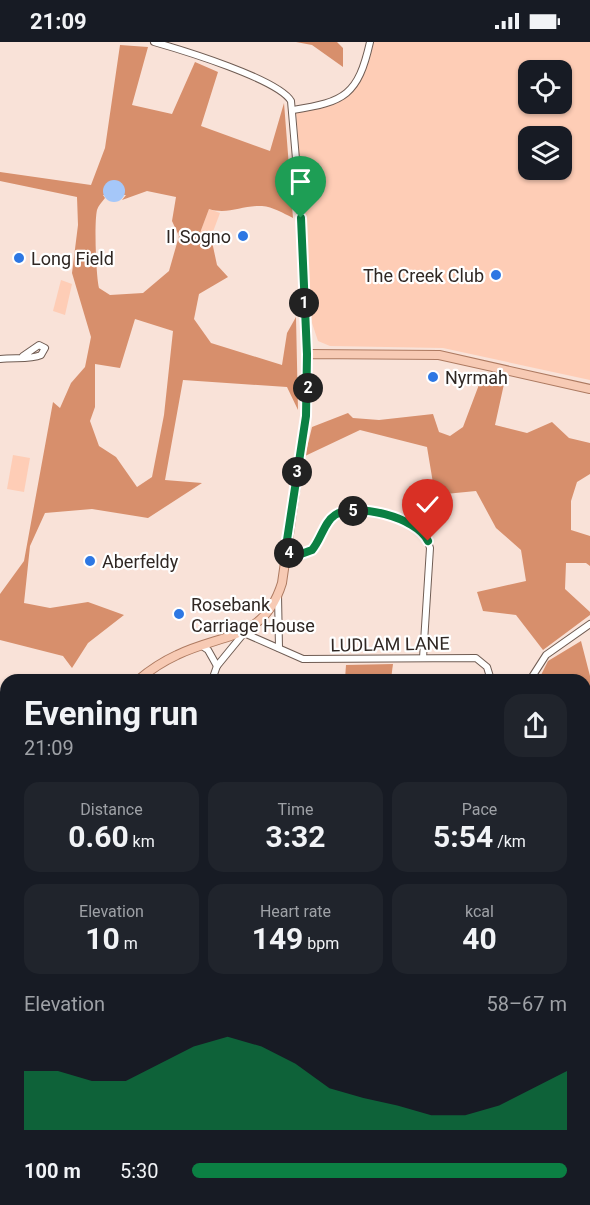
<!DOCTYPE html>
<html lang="en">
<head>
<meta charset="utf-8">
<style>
  :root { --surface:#171b24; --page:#20242c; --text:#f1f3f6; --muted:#9ea1a6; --accent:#0b8043 }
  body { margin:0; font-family:Roboto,sans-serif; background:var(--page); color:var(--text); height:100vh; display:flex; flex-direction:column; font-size:22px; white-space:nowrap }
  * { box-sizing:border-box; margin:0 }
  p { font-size:20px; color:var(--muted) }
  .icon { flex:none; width:33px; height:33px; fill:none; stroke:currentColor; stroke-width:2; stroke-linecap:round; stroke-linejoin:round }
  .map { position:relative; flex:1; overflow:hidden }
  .drawer { position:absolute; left:0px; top:632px; width:591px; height:532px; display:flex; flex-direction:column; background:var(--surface); border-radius:18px 18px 0 0; box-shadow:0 2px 4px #0004 }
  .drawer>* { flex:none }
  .controls { position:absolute; left:518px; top:18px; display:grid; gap:12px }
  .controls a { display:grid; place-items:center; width:54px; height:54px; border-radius:12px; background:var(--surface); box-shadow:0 2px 4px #0004; font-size:30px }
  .pin { position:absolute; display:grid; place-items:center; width:51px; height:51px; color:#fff; margin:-62px -26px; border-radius:50% 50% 50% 0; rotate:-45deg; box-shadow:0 0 6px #0007 }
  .pin .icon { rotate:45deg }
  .km { position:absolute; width:30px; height:30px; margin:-15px; border-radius:50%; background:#222; color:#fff; font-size:16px; line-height:30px; text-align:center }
  .round { display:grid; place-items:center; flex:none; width:63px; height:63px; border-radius:18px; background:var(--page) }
  .overview { display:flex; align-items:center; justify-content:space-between; height:102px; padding:0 24px }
  h1 { font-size:33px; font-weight:700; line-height:45px }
  .metrics { display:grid; grid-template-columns:repeat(3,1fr); gap:9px; height:102px; padding:6px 24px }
  .metrics div { display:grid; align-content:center; border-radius:15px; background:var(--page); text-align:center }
  .metrics b { font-size:30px; font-weight:700 }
  .metrics small { font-size:16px; font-weight:400 }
  .metrics p { font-size:16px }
  .chart { height:168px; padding:12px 24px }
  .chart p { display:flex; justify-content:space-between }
  .chart svg { width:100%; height:108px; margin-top:6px; fill:var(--accent); opacity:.7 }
  ul { padding:0 24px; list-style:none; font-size:20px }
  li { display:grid; grid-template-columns:96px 72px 1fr; align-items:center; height:45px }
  li i { height:15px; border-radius:8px; background:var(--accent) }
  .status { display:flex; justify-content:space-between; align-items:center; height:42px; padding:0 30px; background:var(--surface); direction:ltr }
  .status svg { height:16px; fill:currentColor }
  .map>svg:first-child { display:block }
</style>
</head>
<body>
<div class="status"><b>21:09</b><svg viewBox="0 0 49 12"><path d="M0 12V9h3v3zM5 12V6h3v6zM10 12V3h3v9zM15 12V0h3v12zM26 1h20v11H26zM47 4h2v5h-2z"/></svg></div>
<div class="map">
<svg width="590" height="1163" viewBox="0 0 590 1163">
  <rect width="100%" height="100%" fill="#f9e2d8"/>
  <g fill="#fecdb6" fill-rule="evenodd">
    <path d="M374,0h216v338l-147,-32 -113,-2 -12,-5 -6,-18 -16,-212c50,-7 66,-18 78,-69zM528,28h33v34h-33zM528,94h33v34h-33z"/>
    <path d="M209,167l11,4 -9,24 -11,-4z"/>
    <path d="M61,238l11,4 -7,31 -12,-4z"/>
    <path d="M13,413l17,3 -6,34 -17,-3z"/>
  </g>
  <g fill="#d78f6c" fill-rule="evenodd">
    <path d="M296,0h41l6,6v19l-31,-22z"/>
    <path d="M120,3l28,2 -16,58 40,9 23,-52 23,10 -17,54 69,25 14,-48 9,115c-10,-5 -20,-11 -31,-12 -19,-1 -34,9 -53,3l-9,24 11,4 6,28 11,12 -29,17 -5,25 17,24 71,22 5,-32 9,-16 2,93 -11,-23 -104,-7 -18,100 37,3 -54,35 -56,-9 -47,4 -15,33 -6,57 26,5 38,-6 36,13 -36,28 -16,25 -9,-12 -63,-16v-46l24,-33 29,-159 7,6 11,-25 14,-16 6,-30 -19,-64 6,-48 -1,-28 -77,-16v-9l91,13 14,-37zM147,149l29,6 -4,24 7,15 -10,35 -26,22 -33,2 -11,-7c-3,-12 -5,-65 -2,-78 1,-4 5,-8 8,-12l-2,-3h23l-4,5zM135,277l38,12 -9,84 -12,62 -15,10 -21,-30 -17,-11 -9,-25 5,-14v-43l25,4z"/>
    <path d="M480,340l24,2 -9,41 32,8 25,-11 17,16 21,5v31l-13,8 -6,19v29l19,6v30l-4,-3h-20l-1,26 25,23v3l-47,35 -27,-35 -33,-4 -6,-19 49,-11 -5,-31 -25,-22 -20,-37 -41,4 -8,-48 -67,-17 -55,26 7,-29 36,-14 5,5 26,2 54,-6 6,18 11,4 13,-9z"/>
    <path d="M581,599l9,35v82h-5v-78l-46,-1 9,-18z"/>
    <path d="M393,622l-2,15h-46l1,-14z"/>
  </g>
  <circle fill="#a5c7f9" cx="114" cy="149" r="11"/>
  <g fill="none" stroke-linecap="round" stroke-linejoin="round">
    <g stroke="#6f5c53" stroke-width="8">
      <g id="minor">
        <path d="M154,0c28,8 124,37 137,59l10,116 6,137"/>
        <path d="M293,68c52,-8 65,-15 77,-68"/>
        <path d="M0,317c13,-2 30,1 41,-4l4,-7 -6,-3 -16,11"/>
        <path d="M285,511l16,1 11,-4c9,-9 11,-28 22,-35 10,-6 22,-4 32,-3 27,3 56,6 64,36l-7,110"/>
        <path d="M278,553l1,53"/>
        <path d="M202,604l6,4 9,16"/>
        <path d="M212,638l5,-14 27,-33 59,26 173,-1 11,9 4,13"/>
        <path d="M530,638l16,-25 44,-31"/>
        <path d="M585,765l5,-1"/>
        <path d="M585,856h5"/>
        <path d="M0,994l6,-4"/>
        <path d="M585,1010l5,1"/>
        <path d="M0,1084l6,-1"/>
        <path d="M42,1158v5"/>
        <path d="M123,1158l1,5"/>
        <path d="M229,1158v5"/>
        <path d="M305,1158v5"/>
        <path d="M384,1158v5"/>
        <path d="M470,1158v5"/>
        <path d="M539,1158v5"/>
        <path d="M505,1163l12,-5"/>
      </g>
    </g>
    <g stroke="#ad7a61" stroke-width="10">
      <g id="major">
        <path d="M138,638c12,-10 26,-19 39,-25 45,-22 87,-14 105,-72l24,-167 1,-62 132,1 151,34"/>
        <path d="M0,743l6,-3"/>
        <path d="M585,1148l5,-3"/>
        <path d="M567,1163l6,-5"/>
      </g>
    </g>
    <use href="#minor" stroke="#fff" stroke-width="6"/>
    <use href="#major" stroke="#f7cab4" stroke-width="8"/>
  </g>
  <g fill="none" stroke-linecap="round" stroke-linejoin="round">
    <g stroke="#fff" stroke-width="12">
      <path id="route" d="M301,176l6,136 -1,62 -21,137 16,1 11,-4c9,-10 12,-28 23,-35 20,-13 82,2 93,26"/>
    </g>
    <use href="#route" stroke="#0b8043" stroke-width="8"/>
  </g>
  <g fill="#2d77e3" stroke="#fff" stroke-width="2">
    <circle cx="243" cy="194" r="6"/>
    <circle cx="19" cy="216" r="6"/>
    <circle cx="496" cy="233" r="6"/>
    <circle cx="433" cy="335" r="6"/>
    <circle cx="90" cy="519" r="6"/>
    <circle cx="179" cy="572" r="6"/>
  </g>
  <g text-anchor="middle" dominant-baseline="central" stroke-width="4.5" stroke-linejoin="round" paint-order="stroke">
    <g font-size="18" fill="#2f2723" stroke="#fff" text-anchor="start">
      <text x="231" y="194" text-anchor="end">Il Sogno</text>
      <text x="31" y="216">Long Field</text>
      <text x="484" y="233" text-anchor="end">The Creek Club</text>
      <text x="445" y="335">Nyrmah</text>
      <text x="102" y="519">Aberfeldy</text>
      <text x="191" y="562">Rosebank<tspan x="191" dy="21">Carriage House</tspan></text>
    </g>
    <g font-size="18" fill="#2f2723" stroke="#fff">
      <text transform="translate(390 602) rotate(-1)">LUDLAM LANE</text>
    </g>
  </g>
</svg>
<div class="controls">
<a><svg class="icon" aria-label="locate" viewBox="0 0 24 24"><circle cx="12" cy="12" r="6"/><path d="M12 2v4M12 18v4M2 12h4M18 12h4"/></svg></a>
<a><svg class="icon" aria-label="layers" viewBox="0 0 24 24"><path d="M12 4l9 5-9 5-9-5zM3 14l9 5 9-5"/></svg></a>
</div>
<div class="pin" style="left:301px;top:176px;background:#1e9e55"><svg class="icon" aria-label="arrive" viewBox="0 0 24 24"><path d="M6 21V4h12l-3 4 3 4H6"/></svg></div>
<div class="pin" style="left:428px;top:499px;background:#d93025"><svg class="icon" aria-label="check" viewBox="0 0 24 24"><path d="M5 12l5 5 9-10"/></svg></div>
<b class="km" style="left:304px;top:261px">1</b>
<b class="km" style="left:308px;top:346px">2</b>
<b class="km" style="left:297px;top:430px">3</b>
<b class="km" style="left:289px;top:511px">4</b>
<b class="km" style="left:353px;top:469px">5</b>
<section class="drawer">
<div class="overview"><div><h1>Evening run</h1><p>21:09</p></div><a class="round"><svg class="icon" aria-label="share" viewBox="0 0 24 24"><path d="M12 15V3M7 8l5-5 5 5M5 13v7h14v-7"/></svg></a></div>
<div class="metrics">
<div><p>Distance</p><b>0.60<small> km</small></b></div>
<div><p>Time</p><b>3:32</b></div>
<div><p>Pace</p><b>5:54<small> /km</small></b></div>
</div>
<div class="metrics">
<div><p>Elevation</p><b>10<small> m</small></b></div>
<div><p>Heart rate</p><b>149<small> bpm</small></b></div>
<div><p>kcal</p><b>40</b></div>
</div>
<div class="chart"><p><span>Elevation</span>58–67 m</p>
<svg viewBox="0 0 160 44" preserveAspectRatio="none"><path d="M0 44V20L10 20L20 24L30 24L40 17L50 10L60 6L70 10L80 17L90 27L100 31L110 34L120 38L130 38L140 34L150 27L160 20V44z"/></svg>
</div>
<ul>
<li><b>100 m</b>5:30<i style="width:100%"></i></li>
</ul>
</section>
</div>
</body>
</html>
